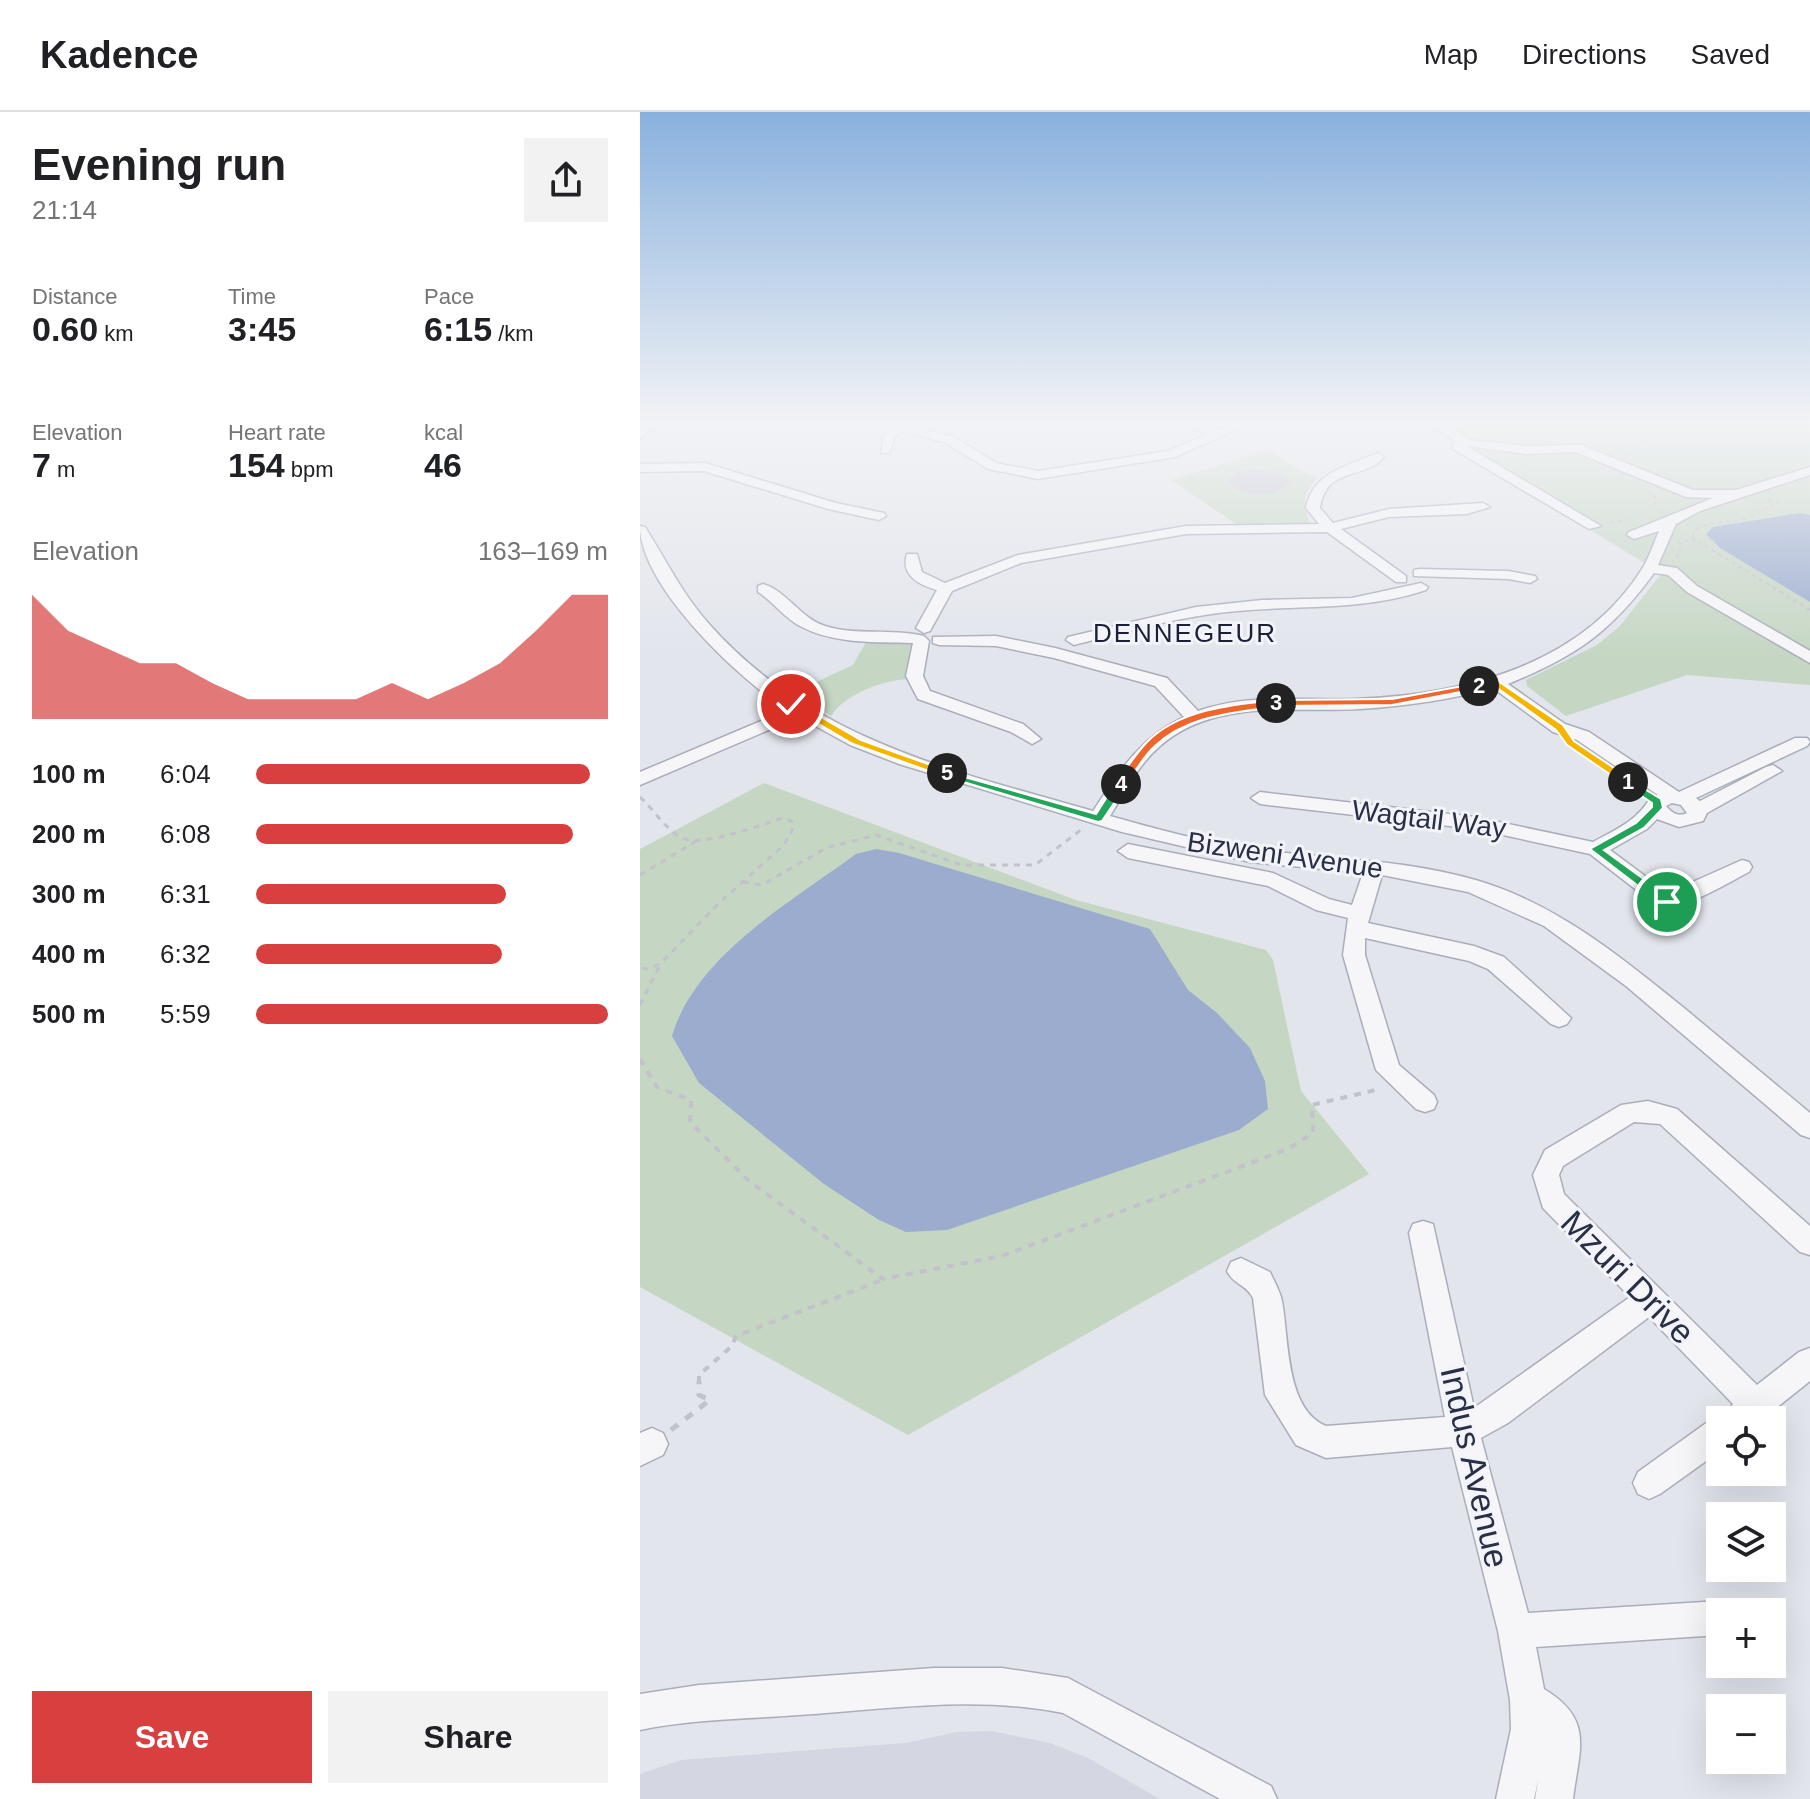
<!DOCTYPE html>
<html lang="en">
<head>
<meta charset="utf-8">
<style>
  :root { --surface:#fff; --page:#f2f2f2; --text:#202124; --muted:#757577; --line:#e0e0e0; --accent:#d84040 }
  body { margin:0; font-family:Helvetica,sans-serif; background:var(--page); color:var(--text); height:100vh; display:flex; flex-direction:column; font-size:30px; white-space:nowrap }
  * { box-sizing:border-box; margin:0 }
  p { font-size:26px; color:var(--muted) }
  .icon { flex:none; width:44px; height:44px; fill:none; stroke:currentColor; stroke-width:2; stroke-linecap:round; stroke-linejoin:round }
  .map { position:relative; flex:1; overflow:hidden }
  .details { display:flex; flex-direction:column; background:var(--surface); width:640px }
  .details>* { flex:none }
  .tools { position:absolute; left:1066px; top:1294px; display:grid; gap:16px }
  .tools a { display:grid; place-items:center; width:80px; height:80px; border-radius:0px; background:var(--surface); box-shadow:0 8px 32px #0002; font-size:40px }
  .pin { position:absolute; display:grid; place-items:center; width:68px; height:68px; color:#fff; margin:-34px; border:4px solid #fff; border-radius:50%; box-shadow:0 2px 8px #0007 }
  .km { position:absolute; width:40px; height:40px; margin:-20px; border-radius:50%; background:#222; color:#fff; font-size:22px; line-height:40px; text-align:center }
  .round { display:grid; place-items:center; flex:none; width:84px; height:84px; border-radius:0px; background:var(--page) }
  .headline { display:flex; align-items:center; justify-content:space-between; height:136px; padding:0 32px }
  h1 { font-size:44px; font-weight:600; line-height:60px }
  .metrics { display:grid; grid-template-columns:repeat(3,1fr); gap:12px; height:136px; padding:8px 32px }
  .metrics div { display:grid; align-content:center }
  .metrics b { font-size:34px; font-weight:600 }
  .metrics small { font-size:22px; font-weight:400 }
  .metrics p { font-size:22px }
  .chart { height:224px; padding:16px 32px }
  .chart p { display:flex; justify-content:space-between }
  .chart svg { width:100%; height:144px; margin-top:8px; fill:var(--accent); opacity:.7 }
  .cta { display:flex; gap:16px; margin-top:auto; padding:16px 32px }
  .cta a { flex:1; height:92px; border-radius:0px; background:var(--accent); color:#fff; font-size:32px; font-weight:600; line-height:92px; text-align:center }
  .cta a+a { background:var(--page); color:var(--text) }
  ul { padding:0 32px; list-style:none; font-size:26px }
  li { display:grid; grid-template-columns:128px 96px 1fr; align-items:center; height:60px }
  li i { height:20px; border-radius:10px; background:var(--accent) }
  header { display:flex; align-items:center; gap:48px; box-sizing:border-box; height:112px; padding:0 40px; background:var(--surface); border-bottom:2px solid var(--line) }
  header strong { font-size:38px }
  nav { display:flex; gap:44px; margin-inline-start:auto; font-size:28px }
  main { display:flex; flex:1; min-height:0 }
  .map>svg:first-child { display:block }
</style>
</head>
<body>
<header>
<strong>Kadence</strong>
<nav><a>Map</a><a>Directions</a><a>Saved</a></nav>
</header>
<main>
<section class="details">
<div class="headline"><div><h1>Evening run</h1><p>21:14</p></div><a class="round"><svg class="icon" aria-label="share" viewBox="0 0 24 24"><path d="M12 15V3M7 8l5-5 5 5M5 13v7h14v-7"/></svg></a></div>
<div class="metrics">
<div><p>Distance</p><b>0.60<small> km</small></b></div>
<div><p>Time</p><b>3:45</b></div>
<div><p>Pace</p><b>6:15<small> /km</small></b></div>
</div>
<div class="metrics">
<div><p>Elevation</p><b>7<small> m</small></b></div>
<div><p>Heart rate</p><b>154<small> bpm</small></b></div>
<div><p>kcal</p><b>46</b></div>
</div>
<div class="chart"><p><span>Elevation</span>163–169 m</p>
<svg viewBox="0 0 160 44" preserveAspectRatio="none"><path d="M0 44V6L10 17L20 22L30 27L40 27L50 33L60 38L70 38L80 38L90 38L100 33L110 38L120 33L130 27L140 17L150 6L160 6V44z"/></svg>
</div>
<ul>
<li><b>100 m</b>6:04<i style="width:95%"></i></li>
<li><b>200 m</b>6:08<i style="width:90%"></i></li>
<li><b>300 m</b>6:31<i style="width:71%"></i></li>
<li><b>400 m</b>6:32<i style="width:70%"></i></li>
<li><b>500 m</b>5:59<i style="width:100%"></i></li>
</ul>
<div class="cta"><a>Save</a><a>Share</a></div>
</section>
<div class="map">
<svg width="1170" height="1687" viewBox="0 0 1170 1687">
  <rect width="100%" height="100%" fill="#e2e5ec"/>
  <path fill="#d4d7e1" d="M352,1619l58,12 38,15 72,41h-520v-25l41,-14 224,-17 52,-11z"/>
  <g fill="#c5d6c3">
    <path d="M780,309h390v264l-123,-10 -121,41 -39,-30 -1,-6 71,-35 23,-19 41,-52 9,1v-8l-27,-5 -195,-118 8,-2z"/>
    <path d="M629,338l34,22 14,5c-16,22 -13,23 -8,46l-73,1 -65,-44z"/>
    <path d="M229,525l37,2 8,4 -7,36c-26,2 -62,15 -76,37l-47,-34 28,2 41,-19z"/>
    <path d="M124,671l312,117 190,50 7,10 28,131 68,83 -461,261 -268,-148v-438z"/>
  </g>
  <g fill="#9bacce">
    <path d="M1160,401l10,2v87l-90,-54 -14,-14 7,-7z"/>
    <path d="M236,737l23,4 251,76 38,61 29,23 33,35 15,33 3,28 -29,21 -292,100 -41,2 -27,-12 -55,-36 -125,-101 -27,-47c24,-81 119,-134 184,-182z"/>
  </g>
  <path fill="#bfc3cf" d="M610,357l28,3 13,11 -18,10 -20,1 -18,-5 -8,-8 11,-9z"/>
  <g fill="none" stroke-linecap="round" stroke-linejoin="round">
    <g stroke="#aaaeba" stroke-width="3">
      <g id="minor">
        <path d="M7,309h12l-19,18v-11z"/>
        <path d="M252,309h13l7,5 42,11 42,26 42,8 130,-20 40,-17 -32,-13h16l26,9 22,-9h16l-81,36 -137,22 -50,-10 -42,-26 -43,-12 -8,6 -6,16h-8l3,-18 12,-10z"/>
        <path d="M785,309h14l32,19 56,6 54,-1 112,45h43l74,-23v8l-110,36 -24,13 -18,41 19,3 20,18 113,65v12l-123,-71 -19,-17 -14,-2c-44,60 -78,83 -146,111l57,40 24,8 90,60 116,-54h12l3,4 -3,4 -111,52 4,3 66,-34 7,-2 9,6 -75,42 -4,8 -24,6 -22,-8 -10,10 -37,21 58,43 74,-33 7,2 3,5 -3,5c-22,11 -69,41 -92,34l-67,-52 -115,-25 -215,-25 -9,-6 9,-6 215,25 118,25c24,-13 45,-22 57,-44l8,-3 -81,-55 -24,-8 -60,-44c-44,12 -88,18 -133,21 -68,4 -145,-11 -200,37 -22,19 -35,46 -50,70 46,13 93,26 142,33 76,10 153,10 227,32 79,24 142,76 205,127 42,35 84,70 126,105v25l-9,-3 -175,-149 -82,-60 -76,-34 -86,-17 -14,48 106,23 30,11 67,61 -4,6 -8,3 -8,-3 -63,-55 -19,-8 -104,-23v17l34,110 35,30 3,7 -3,7 -9,3 -9,-3 -40,-39 -33,-115 5,-37 -32,-8 -48,-24 -140,-28 -10,-7 10,-7 145,29 56,26 23,6 11,-32 -113,-11 -128,-30 -223,-68 -49,-19 -51,-28 -159,68v-13l147,-62c-49,-32 -147,-124 -147,-184l5,1c21,33 37,67 64,97 103,116 241,146 384,187 26,-39 47,-74 91,-94l-29,-31 -101,-28 -58,-12 -57,-1 -6,-2v-6l63,-1 59,12 112,30 31,33c51,-18 105,-10 157,-12 107,-4 226,-33 287,-130 7,-11 12,-26 17,-38l-25,8 -7,-4 2,-3 84,-34 -27,-1 -111,-45 -48,2 -61,-8 135,80 -12,3 -136,-80v-6h6zM1032,691l9,2 6,8c-9,4 -15,0 -21,-7z"/>
        <path d="M738,341l6,4c-19,23 -58,9 -64,51l13,15 56,-14 94,-6 7,4 -23,7 -78,3 -48,12 65,47v6h-10l-69,-50 -141,2 -165,29 -69,28 -22,40 -6,2 -8,-5 21,-38c-18,-5 -37,-15 -30,-36h10l5,18 23,11 73,-28 168,-29 133,-2 -13,-16c6,-36 44,-43 72,-55z"/>
        <path d="M65,351l131,40 48,10 2,3 -7,4 -51,-11 -124,-38 -64,1v-8z"/>
        <path d="M779,457l89,2 27,5 2,3 -7,4 -22,-4 -94,-3v-6z"/>
        <path d="M781,471l7,4 -2,3c-63,21 -124,15 -189,21 -56,5 -109,20 -163,34l-8,-5 2,-3 128,-30 66,-7 90,-2z"/>
        <path d="M123,472c24,7 37,34 62,42 32,10 66,2 99,10l5,5 -6,35 7,15 93,33 18,15 -9,5 -21,-12 -93,-33 -12,-23 7,-33c-36,-1 -79,1 -111,-16 -17,-8 -28,-25 -44,-35v-6z"/>
        <path d="M1008,989l29,8 133,117v29l-10,-3 -140,-128 -26,-2 -71,44 -4,9 5,19 193,191 42,-33 11,-4v33l-49,39h-41v31l-60,43 -11,5 -11,-5 -5,-11 5,-11 71,-51 14,-3 10,-14 -84,-87 -141,106 -27,15 47,175 192,-12 12,5 3,6h-15v23l-184,12 8,42c51,31 35,60 29,110h-38l3,-18 -4,18h-38l15,-70 -1,-29 -12,-69 -46,-184 -126,11 -30,-13 -31,-50 -12,-97c-6,-13 -20,-14 -26,-27l4,-9 10,-4 29,14c4,9 10,19 12,29 7,37 3,108 44,125l119,-9 -36,-184 4,-9 10,-3 10,3 41,184 156,-111 -87,-89 -10,-33 12,-25 76,-45z"/>
        <path d="M12,1316l11,5 5,11 -5,11 -23,11v-33z"/>
        <path d="M294,1556h68l66,10 203,108 6,13h-57l-157,-86c-88,-18 -175,-4 -264,2 -53,4 -106,4 -159,15v-36l59,-9z"/>
      </g>
    </g>
    <g stroke="#c1c2ca" stroke-width="2" stroke-dasharray="4 4" stroke-linecap="butt">
      <path d="M990,344l10,-12v-7l10,-7 -6,-9"/>
      <path d="M1007,379l11,9 -5,5 4,4"/>
      <path d="M970,411l24,-4"/>
      <path d="M1051,425l119,73"/>
      <path d="M1053,425l1,-6c18,-12 38,-6 56,-14 11,-5 17,-11 29,-15l-11,-2"/>
      <path d="M1038,431l5,1 4,-4 13,2"/>
      <path d="M1036,446l7,-14"/>
    </g>
    <g stroke="#c1c2ca" stroke-width="3" stroke-dasharray="6 6" stroke-linecap="butt">
      <path d="M0,685c13,12 25,31 40,40 22,12 80,-13 104,-19l9,4 -1,9 -9,15 -64,57 -58,60 -12,6 -9,-1"/>
      <path d="M0,763l58,-35"/>
      <path d="M103,770l19,3 64,-37 50,-13 85,30h74l47,-36"/>
      <path d="M0,893l21,-42"/>
    </g>
    <g stroke="#c1c2ca" stroke-width="4" stroke-dasharray="7 7" stroke-linecap="butt">
      <path d="M0,947l17,28 34,13 -1,22 59,59 134,98 119,-23 286,-107 25,-16 -1,-28 68,-16"/>
      <path d="M59,1271v-8l33,-29 4,-10 146,-56"/>
    </g>
    <path stroke="#c1c2ca" stroke-width="5" stroke-dasharray="9 9" stroke-linecap="butt" d="M31,1318l39,-30 -11,-5v-14"/>
    <use href="#minor" fill="#f6f6f9" fill-rule="evenodd"/>
  </g>
  <linearGradient id="sky" x2="0" y2="1"><stop stop-color="#89b1de"/><stop offset="0.57" stop-color="#f2f3f6"/><stop offset="1" stop-color="#f2f3f6" stop-opacity="0"/></linearGradient>
  <rect width="1170" height="545" fill="url(#sky)"/>
  <path fill="#22a559" stroke="#fff" stroke-width="2" d="M988,667l33,20 2,9 -19,20 -40,22 67,49v6h-8l-73,-56 46,-26 16,-16v-4l-28,-19 -1,-2z"/>
  <path fill="#f5b400" stroke="#fff" stroke-width="2" d="M855,567l68,46 11,16 58,39v4h-8l-57,-39 -11,-15 -63,-45 -14,4 -5,-3z"/>
  <path fill="#f0652b" stroke="#fff" stroke-width="2" d="M839,571l5,3 -2,2 -90,17 -116,1 -5,-3 5,-3 116,-1z"/>
  <path fill="#f0652b" stroke="#fff" stroke-width="2" d="M636,588l5,3 -2,3c-42,7 -90,8 -124,40 -12,10 -20,27 -30,40l-9,-2c9,-14 19,-29 30,-41 31,-33 87,-39 130,-43z"/>
  <path fill="#22a559" stroke="#fff" stroke-width="2" d="M303,659l153,43 21,-33 10,3 -25,37 -4,1 -155,-46z"/>
  <path fill="#f5b400" stroke="#fff" stroke-width="2" d="M148,590h7l66,38 92,33 -10,3 -90,-32 -65,-38z"/>
  <g text-anchor="middle" dominant-baseline="central" stroke-width="6" stroke-linejoin="round" paint-order="stroke">
    <g font-size="26" letter-spacing="2" fill="#1b2036" stroke="#f2f4f9">
      <text x="545" y="521">DENNEGEUR</text>
    </g>
    <g font-size="28" fill="#292f45" stroke="#f2f4f9">
      <text transform="translate(789 707) rotate(7)">Wagtail Way</text>
      <text transform="translate(645 743) rotate(8)">Bizweni Avenue</text>
    </g>
    <g font-size="34" fill="#292f45" stroke="#f2f4f9">
      <text transform="translate(988 1165) rotate(45)">Mzuri Drive</text>
      <text transform="translate(835 1355) rotate(77)">Indus Avenue</text>
    </g>
  </g>
</svg>
<div class="tools">
<a><svg class="icon" aria-label="locate" viewBox="0 0 24 24"><circle cx="12" cy="12" r="6"/><path d="M12 2v4M12 18v4M2 12h4M18 12h4"/></svg></a>
<a><svg class="icon" aria-label="layers" viewBox="0 0 24 24"><path d="M12 4l9 5-9 5-9-5zM3 14l9 5 9-5"/></svg></a>
<a>+</a>
<a>−</a>
</div>
<div class="pin" style="left:1027px;top:790px;background:#1e9e55"><svg class="icon" aria-label="arrive" viewBox="0 0 24 24"><path d="M6 21V4h12l-3 4 3 4H6"/></svg></div>
<div class="pin" style="left:151px;top:592px;background:#d93025"><svg class="icon" aria-label="check" viewBox="0 0 24 24"><path d="M5 12l5 5 9-10"/></svg></div>
<b class="km" style="left:988px;top:670px">1</b>
<b class="km" style="left:839px;top:574px">2</b>
<b class="km" style="left:636px;top:591px">3</b>
<b class="km" style="left:481px;top:672px">4</b>
<b class="km" style="left:307px;top:661px">5</b>
</div>
</main>
</body>
</html>
